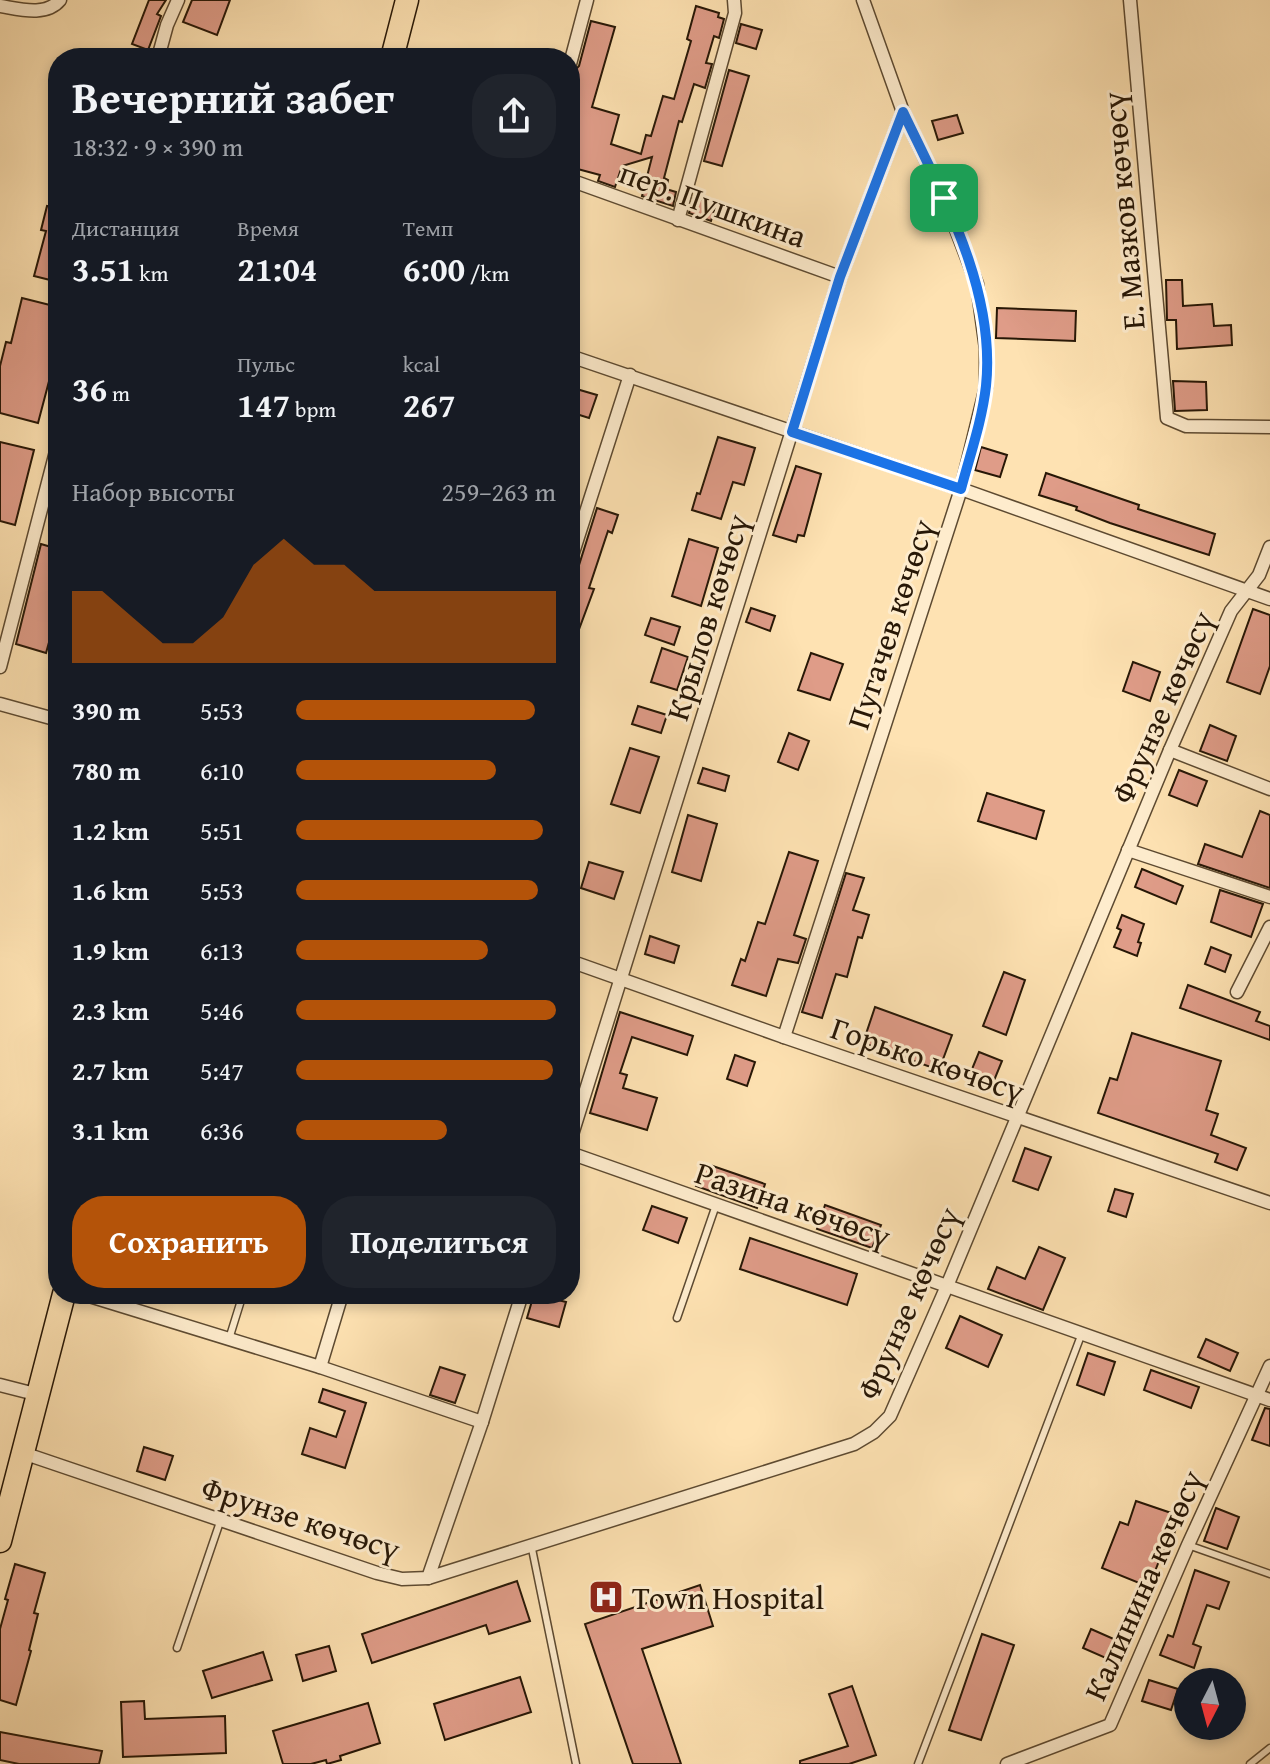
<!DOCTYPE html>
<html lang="ru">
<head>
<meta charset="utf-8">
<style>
  :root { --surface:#171b24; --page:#20242c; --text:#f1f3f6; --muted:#9ea1a6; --accent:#b45309 }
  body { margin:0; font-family:"Gentium Book Plus",serif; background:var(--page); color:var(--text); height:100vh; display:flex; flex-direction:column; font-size:30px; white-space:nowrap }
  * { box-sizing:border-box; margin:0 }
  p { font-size:26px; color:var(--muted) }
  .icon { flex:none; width:44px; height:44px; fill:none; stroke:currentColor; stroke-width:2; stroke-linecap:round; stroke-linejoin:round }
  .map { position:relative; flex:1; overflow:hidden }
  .panel { position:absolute; left:48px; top:48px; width:532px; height:1256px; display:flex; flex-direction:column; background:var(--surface); border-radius:32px; box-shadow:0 4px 12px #0003 }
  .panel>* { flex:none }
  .needle { width:52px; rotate:186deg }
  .fabs { position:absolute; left:1174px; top:1668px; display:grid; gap:16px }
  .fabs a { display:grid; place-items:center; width:72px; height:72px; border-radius:50%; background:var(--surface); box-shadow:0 4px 12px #0003; font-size:40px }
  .pin { position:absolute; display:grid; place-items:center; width:68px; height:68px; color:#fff; margin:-34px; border-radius:16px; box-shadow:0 4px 12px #0006 }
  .round { display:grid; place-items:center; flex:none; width:84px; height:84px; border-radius:32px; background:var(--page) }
  .summary { display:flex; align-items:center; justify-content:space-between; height:136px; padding:0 24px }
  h1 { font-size:44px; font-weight:600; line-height:60px }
  .figures { display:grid; grid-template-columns:repeat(3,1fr); gap:12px; height:136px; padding:8px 24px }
  .figures div { display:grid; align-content:center }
  .figures b { font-size:34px; font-weight:600 }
  .figures small { font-size:22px; font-weight:400 }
  .figures p { font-size:22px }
  .chart { height:224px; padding:16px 24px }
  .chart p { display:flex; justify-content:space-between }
  .chart svg { width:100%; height:144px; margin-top:8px; fill:var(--accent); opacity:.7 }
  .action { display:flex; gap:16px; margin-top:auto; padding:16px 24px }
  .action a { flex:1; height:92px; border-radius:32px; background:var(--accent); color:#fff; font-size:32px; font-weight:600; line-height:92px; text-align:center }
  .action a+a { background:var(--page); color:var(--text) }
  ul { padding:0 24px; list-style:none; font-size:26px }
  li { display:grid; grid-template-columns:128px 96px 1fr; align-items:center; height:60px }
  li i { height:20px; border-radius:10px; background:var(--accent) }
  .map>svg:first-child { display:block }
</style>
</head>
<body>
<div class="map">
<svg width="1270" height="1764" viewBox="0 0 1270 1764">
  <rect width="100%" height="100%" fill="#fee2b2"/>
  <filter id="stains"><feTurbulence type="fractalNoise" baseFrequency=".0025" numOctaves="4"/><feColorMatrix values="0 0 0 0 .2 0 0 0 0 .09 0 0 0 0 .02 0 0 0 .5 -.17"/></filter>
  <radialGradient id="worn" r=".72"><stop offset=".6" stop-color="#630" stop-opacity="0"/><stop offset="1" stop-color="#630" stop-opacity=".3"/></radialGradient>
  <g fill="#df9c88" stroke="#271706" stroke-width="2">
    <path d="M149,0h17l-9,14 4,2 -13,34 -16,-6z"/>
    <path d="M192,0h38l-13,35 -34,-13z"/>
    <path d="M696,6l23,7 -1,4 6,2 -5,19 -5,-2 -8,27 6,1 -7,24 -11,-4 -12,38 -3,-1 -15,57 4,2 -2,9 10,3 -3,14 -31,-10 10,-39 -30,9 -7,21 -17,-6 2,-6 -30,-8v-87l2,-7 7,-7 12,-45 24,6 -23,80 27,8 -8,29 30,10 5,-19 5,1 12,-40 11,3 17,-58 -4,-2z"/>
    <path d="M741,24l21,6 -6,19 -20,-6z"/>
    <path d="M729,70l20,6 -27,90 -18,-5z"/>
    <path d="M957,115l6,18 -25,7 -6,-19z"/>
    <path d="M694,197l22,7 -5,17 -22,-8z"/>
    <path d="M54,200l4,1v81l-24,-6 12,-45 -5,-1 6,-24 5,1z"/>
    <path d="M1166,280h16l1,26 29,-2 2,22 17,-1 1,20 -55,4 -1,-29h-9z"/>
    <path d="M22,298l36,9v40l-20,76 -38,-10v-47l6,-24 5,1z"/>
    <path d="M997,308l79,3 -1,30 -79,-3z"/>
    <path d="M1173,381l33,1 1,28 -32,1z"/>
    <path d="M573,388l24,7 -8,23 -19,-6z"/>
    <path d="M718,437l37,11 -11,37 -11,-3 -12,37 -29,-9 5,-17 3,1z"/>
    <path d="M0,442l34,8 -19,75 -15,-4z"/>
    <path d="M981,447l26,8 -7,22 -25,-7z"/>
    <path d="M796,466l25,8 -17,62 -6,-1 -2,7 -23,-7z"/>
    <path d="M1046,473l93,32 -1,4 77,25 -6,21 -99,-32 -34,-13 1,-3 -38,-12z"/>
    <path d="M597,508l21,7 -6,18 -4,-2 -19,57 5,1 -22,59 -2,-1v-76l9,-6z"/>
    <path d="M689,539l29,9 -17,58 -29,-10z"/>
    <path d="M41,544l17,5v61l-12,43 -30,-9z"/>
    <path d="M751,608l24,8 -5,15 -24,-9z"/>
    <path d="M1253,609l17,6v51l-10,28 -33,-12z"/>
    <path d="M651,618l29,9 -6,18 -29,-10z"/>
    <path d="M662,648l26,9 -11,33 -26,-8z"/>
    <path d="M811,653l32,11 -13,36 -32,-10z"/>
    <path d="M1133,662l27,10 -10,29 -27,-10z"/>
    <path d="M638,706l29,9 -6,18 -29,-9z"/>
    <path d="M1210,725l26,11 -9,25 -27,-10z"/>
    <path d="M789,733l20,8 -11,29 -20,-8z"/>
    <path d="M630,748l29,9 -19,56 -29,-9z"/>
    <path d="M703,768l26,8 -4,15 -27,-8z"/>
    <path d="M1179,770l28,11 -10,25 -28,-11z"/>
    <path d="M987,793l57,18 -8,28 -58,-18z"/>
    <path d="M1260,811l10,4v73l-72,-24 7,-20 37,13z"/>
    <path d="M688,815l29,9 -16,57 -29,-9z"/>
    <path d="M789,852l29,9 -24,74 12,4 -8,24 -20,-4 -12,37 -34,-11 9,-26 4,2 13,-39 7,2z"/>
    <path d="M589,862l34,10 -9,27 -33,-11z"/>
    <path d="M1142,869l41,17 -7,18 -41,-17z"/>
    <path d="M846,873l18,5 -11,32 16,5 -7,23 -4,-1 -11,40 -11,-3 -14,44 -20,-6z"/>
    <path d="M1220,890l43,14 -12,33 -40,-15z"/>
    <path d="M1122,915l22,9 -6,18 3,1 -4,13 -23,-9 7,-17 -4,-2z"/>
    <path d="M650,936l29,10 -5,17 -29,-9z"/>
    <path d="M1211,947l20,8 -6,17 -20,-8z"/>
    <path d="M1004,972l21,8 -19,55 -23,-9z"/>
    <path d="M1188,985l72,27 -4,9 14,5v14l-90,-32z"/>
    <path d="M875,1007l77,28 -13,35 -76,-27z"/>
    <path d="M620,1012l73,24 -6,19 -55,-18 -12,36 7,2 -4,13 34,10 -10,32 -57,-17z"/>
    <path d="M1132,1033l89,28 -15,49 12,4 -7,21 35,13 -9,22 -22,-8 3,-8 -120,-41 12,-35 7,2z"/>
    <path d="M979,1052l23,9 -9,22 -23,-9z"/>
    <path d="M735,1055l20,7 -8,24 -20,-7z"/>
    <path d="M1025,1148l26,9 -13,33 -25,-9z"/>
    <path d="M704,1163l61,21 -8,24 -61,-22z"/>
    <path d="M1115,1189l18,5 -7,23 -18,-6z"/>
    <path d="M825,1205l56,20 -9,23 -55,-19z"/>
    <path d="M652,1206l35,12 -9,25 -35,-13z"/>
    <path d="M750,1238l107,36 -10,31 -107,-36z"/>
    <path d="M1039,1247l26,11 -22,52 -55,-21 9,-22 28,12z"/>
    <path d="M534,1294l32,8 -7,25 -32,-9z"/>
    <path d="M960,1316l42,19 -14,32 -42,-19z"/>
    <path d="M1206,1339l32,14 -8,18 -32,-14z"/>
    <path d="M1088,1353l27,9 -11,33 -27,-10z"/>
    <path d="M440,1367l25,8 -10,28 -25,-8z"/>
    <path d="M1151,1370l48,17 -8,21 -47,-18z"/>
    <path d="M323,1389l43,14 -21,65 -43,-14 8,-26 26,9 9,-26 -26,-9z"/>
    <path d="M1265,1408l5,1v37l-18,-6z"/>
    <path d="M144,1447l29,9 -8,24 -28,-9z"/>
    <path d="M1136,1501l44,15 -7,21 -4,-2 -20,52 -47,-19 18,-46 8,3z"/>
    <path d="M1216,1508l23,9 -12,32 -23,-8z"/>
    <path d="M15,1564l30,9 -11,40 4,1 -9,36 2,1 -15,54 -16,-5v-71l8,-29 -3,-1z"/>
    <path d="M1195,1570l34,12 -10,27 -12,-4 -14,39 8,3 -7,21 -34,-13 8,-20 5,2z"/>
    <path d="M517,1581l13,40 -41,13 -3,-9 -114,38 -10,-29z"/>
    <path d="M700,1585l13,41 -71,23 39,115h-48l-48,-140z"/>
    <path d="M1091,1629l25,11 -8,19 -25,-11z"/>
    <path d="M982,1634l32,11 -33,95 -32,-10z"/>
    <path d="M329,1646l7,25 -33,10 -7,-26z"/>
    <path d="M263,1652l9,28 -60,18 -9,-27z"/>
    <path d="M520,1677l11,35 -86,28 -11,-36z"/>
    <path d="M1149,1680l29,9 -7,21 -29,-9z"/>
    <path d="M852,1686l24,69 -27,9h-49v-3l48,-15 -19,-52z"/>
    <path d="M144,1701l1,18 80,-3 1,37 -103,4 -2,-55z"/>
    <path d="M368,1703l12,40 -40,13 1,4 -14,4 -1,-4 -15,4h-28l-10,-33z"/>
    <path d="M0,1732l102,19 -3,13h-80l-19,-4z"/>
  </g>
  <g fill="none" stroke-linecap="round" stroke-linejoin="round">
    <g stroke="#5d4a31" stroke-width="9">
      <g id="service">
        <path d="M677,1318l39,-113"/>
        <path d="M229,1339l14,-45"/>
        <path d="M531,1544l45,220"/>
        <path d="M1188,1545l82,29"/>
        <path d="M177,1648l44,-129"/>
        <path d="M918,1764l164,-431"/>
        <path d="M1250,1764l20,-16"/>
      </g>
    </g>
    <g stroke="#5d4a31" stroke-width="15">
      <g id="minor">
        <path d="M1130,0l37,418 19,8 84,1"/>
        <path d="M0,6c19,3 46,11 60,-6"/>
        <path d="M158,58l9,-33 11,-25"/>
        <path d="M570,64l17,-64"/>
        <path d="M570,180l270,97"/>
        <path d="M678,220l57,-207 -1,-13"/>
        <path d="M570,356l391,133 309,110"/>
        <path d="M570,562l60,-187"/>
        <path d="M0,667l58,-223"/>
        <path d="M0,704l58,16"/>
        <path d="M1170,750l100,39"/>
        <path d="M1128,850l142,47"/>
        <path d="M570,961l214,76 486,166"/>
        <path d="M1237,992l33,-65"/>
        <path d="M784,1037l177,-548 25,-102v-38l-9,-65 -33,-86 -41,-86 -40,-112"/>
        <path d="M570,1141l270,-864 63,-165"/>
        <path d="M570,1153l700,247"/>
        <path d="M83,1294l237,73 162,55"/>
        <path d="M320,1367l22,-73"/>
        <path d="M0,1385l39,10"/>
        <path d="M23,1453l354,120 25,6 26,-1 426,-134 20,-12 16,-16 57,-130 223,-536 61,-139 28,-36 11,-28"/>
        <path d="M428,1578l54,-156 40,-128"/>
        <path d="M1007,1764l103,-39 78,-180 82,-179"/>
      </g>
    </g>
    <g stroke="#271706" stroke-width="25">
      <g id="trunk">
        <path d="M392,58l15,-58"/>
        <path d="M0,1541l64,-247"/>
      </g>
    </g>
    <use href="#service" stroke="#feeccd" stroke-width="6"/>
    <use href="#minor" stroke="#feeccd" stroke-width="12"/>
    <use href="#trunk" stroke="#fee2b2" stroke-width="22"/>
  </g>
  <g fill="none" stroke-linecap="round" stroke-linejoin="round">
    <g stroke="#fff" stroke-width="16">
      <path id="route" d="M903,112c40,84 93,178 83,274 -4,35 -16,69 -25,103l-169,-57 48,-155z"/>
    </g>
    <use href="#route" stroke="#1a73e8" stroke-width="10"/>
  </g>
  <defs>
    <g id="hospital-square" transform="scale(1.8)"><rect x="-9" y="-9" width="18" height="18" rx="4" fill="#8f2418" stroke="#feeccd"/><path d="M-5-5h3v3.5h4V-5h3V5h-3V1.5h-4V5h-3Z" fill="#fff"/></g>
  </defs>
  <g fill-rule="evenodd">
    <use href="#hospital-square" x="606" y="1597"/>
  </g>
  <g text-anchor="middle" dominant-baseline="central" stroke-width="6" stroke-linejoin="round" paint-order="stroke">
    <g font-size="32" fill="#271706" stroke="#feeccd">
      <text transform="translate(713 204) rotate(20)">пер. Пушкина</text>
      <text transform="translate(1123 211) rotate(-95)">Е. Мазков көчөсү</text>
      <text transform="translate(707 617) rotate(-73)">Крылов көчөсү</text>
      <text transform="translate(890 624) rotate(-72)">Пугачев көчөсү</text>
      <text transform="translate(1162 707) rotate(-66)">Фрунзе көчөсү</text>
      <text transform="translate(928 1059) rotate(19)">Горько көчөсү</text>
      <text transform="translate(793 1204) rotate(19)">Разина көчөсү</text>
      <text transform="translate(908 1303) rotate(-66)">Фрунзе көчөсү</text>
      <text transform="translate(301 1518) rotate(18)">Фрунзе көчөсү</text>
      <text transform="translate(1143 1585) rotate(-66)">Калинина көчөсү</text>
    </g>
    <g font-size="32" fill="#271706" stroke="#feeccd" text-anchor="start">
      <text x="632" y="1597">Town Hospital</text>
    </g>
  </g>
  <rect width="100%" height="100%" filter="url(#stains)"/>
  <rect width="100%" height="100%" fill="url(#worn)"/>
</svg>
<div class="fabs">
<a><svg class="needle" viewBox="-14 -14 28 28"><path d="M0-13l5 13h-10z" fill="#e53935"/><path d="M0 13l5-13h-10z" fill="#9ea1a6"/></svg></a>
</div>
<div class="pin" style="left:944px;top:198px;background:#1e9e55"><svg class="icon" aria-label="arrive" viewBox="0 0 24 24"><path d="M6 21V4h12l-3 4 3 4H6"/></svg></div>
<section class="panel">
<div class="summary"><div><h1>Вечерний забег</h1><p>18:32 · 9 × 390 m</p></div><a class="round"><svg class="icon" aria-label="share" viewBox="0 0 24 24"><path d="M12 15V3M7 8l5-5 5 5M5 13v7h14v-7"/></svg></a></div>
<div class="figures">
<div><p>Дистанция</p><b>3.51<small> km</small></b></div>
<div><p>Время</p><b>21:04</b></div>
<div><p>Темп</p><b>6:00<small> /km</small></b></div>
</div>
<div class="figures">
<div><b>36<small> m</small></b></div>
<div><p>Пульс</p><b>147<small> bpm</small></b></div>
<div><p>kcal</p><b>267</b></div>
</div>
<div class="chart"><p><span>Набор высоты</span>259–263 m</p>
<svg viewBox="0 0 160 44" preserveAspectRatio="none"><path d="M0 44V22L10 22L20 30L30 38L40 38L50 30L60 14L70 6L80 14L90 14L100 22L110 22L120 22L130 22L140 22L150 22L160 22V44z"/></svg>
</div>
<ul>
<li><b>390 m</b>5:53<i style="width:92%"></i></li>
<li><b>780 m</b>6:10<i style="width:77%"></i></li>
<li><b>1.2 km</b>5:51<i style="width:95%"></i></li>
<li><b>1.6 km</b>5:53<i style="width:93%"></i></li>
<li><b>1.9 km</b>6:13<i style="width:74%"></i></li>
<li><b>2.3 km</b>5:46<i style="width:100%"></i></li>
<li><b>2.7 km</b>5:47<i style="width:99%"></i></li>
<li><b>3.1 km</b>6:36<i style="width:58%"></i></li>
</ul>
<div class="action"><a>Сохранить</a><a>Поделиться</a></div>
</section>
</div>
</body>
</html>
